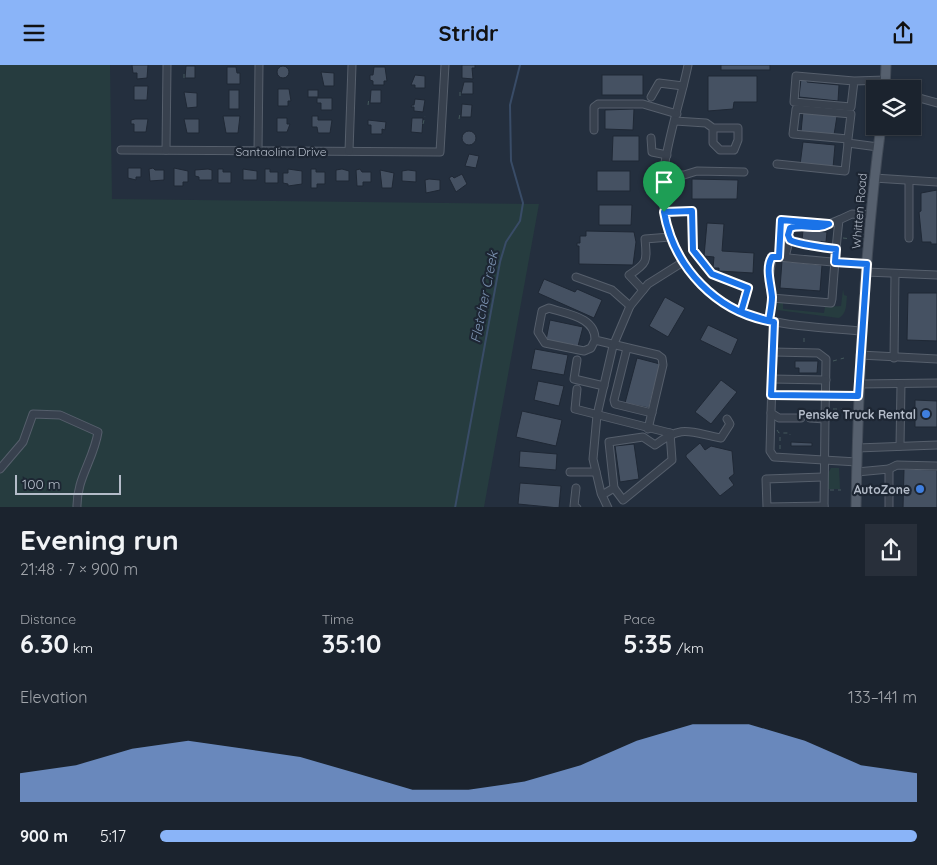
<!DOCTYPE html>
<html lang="en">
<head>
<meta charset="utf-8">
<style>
  :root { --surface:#1b232e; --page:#282f3a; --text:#f1f3f6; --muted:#a0a4aa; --line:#39404a; --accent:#8ab4f8 }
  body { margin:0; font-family:Quicksand,sans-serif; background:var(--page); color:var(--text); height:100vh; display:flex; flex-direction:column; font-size:19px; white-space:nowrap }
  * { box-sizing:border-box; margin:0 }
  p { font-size:16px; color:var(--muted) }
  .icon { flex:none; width:28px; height:28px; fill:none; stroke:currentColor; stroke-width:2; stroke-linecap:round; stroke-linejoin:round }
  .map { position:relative; height:442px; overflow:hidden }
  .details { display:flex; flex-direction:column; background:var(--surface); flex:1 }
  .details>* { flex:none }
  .fabs { position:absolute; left:866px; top:15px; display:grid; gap:10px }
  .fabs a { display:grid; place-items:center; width:55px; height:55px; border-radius:0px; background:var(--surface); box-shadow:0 1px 4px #0004,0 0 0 1px var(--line); font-size:25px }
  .scale { position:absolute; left:15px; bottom:12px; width:106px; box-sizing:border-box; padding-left:5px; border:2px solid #b4bcc9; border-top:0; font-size:14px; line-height:18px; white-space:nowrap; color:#b4bcc9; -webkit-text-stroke:4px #1d2633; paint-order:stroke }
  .pin { position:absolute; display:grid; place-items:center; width:42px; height:42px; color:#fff; margin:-51px -21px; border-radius:50% 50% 50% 0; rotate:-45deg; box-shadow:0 0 5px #0007 }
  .pin .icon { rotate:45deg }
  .round { display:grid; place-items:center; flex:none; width:52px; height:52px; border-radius:0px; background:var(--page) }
  .summary { display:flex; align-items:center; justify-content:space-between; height:85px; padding:0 20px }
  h1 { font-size:28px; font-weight:700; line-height:38px }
  .stats { display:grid; grid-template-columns:repeat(3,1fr); gap:8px; height:85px; padding:5px 20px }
  .stats div { display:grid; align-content:center }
  .stats b { font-size:25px; font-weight:700 }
  .stats small { font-size:14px; font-weight:400 }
  .stats p { font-size:14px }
  .chart { height:140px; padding:10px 20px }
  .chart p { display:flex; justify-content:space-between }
  .chart svg { width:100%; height:90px; margin-top:5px; fill:var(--accent); opacity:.7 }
  ul { padding:0 20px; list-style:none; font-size:16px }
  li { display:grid; grid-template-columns:80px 60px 1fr; align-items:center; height:38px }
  li i { height:12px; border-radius:6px; background:var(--accent) }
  header { display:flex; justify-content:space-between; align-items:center; height:65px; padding:0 20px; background:var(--accent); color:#111; font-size:22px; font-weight:700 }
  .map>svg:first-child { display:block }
</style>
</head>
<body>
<header><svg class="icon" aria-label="menu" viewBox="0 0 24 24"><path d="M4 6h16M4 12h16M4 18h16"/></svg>Stridr<svg class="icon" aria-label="share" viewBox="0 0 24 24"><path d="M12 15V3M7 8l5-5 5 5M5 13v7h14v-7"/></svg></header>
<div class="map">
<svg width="937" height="443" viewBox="0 0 937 443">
  <rect width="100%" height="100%" fill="#242f3e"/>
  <g fill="#263c3f">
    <path d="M0,0h110l2,134 427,5 -55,303h-484z"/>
    <path d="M843,224l1,6 3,1c-1,9 0,17 -8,22l-62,-8 1,-8 5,1v6l41,4 1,-6 16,-1z"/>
    <path d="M831,403h8l1,21h-13v-14z"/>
  </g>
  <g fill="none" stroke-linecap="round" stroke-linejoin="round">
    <path stroke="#394c67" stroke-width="2" d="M455,443l45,-246 6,-20 14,-21 3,-18 -12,-42 -1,-56 10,-40"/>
  </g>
  <g fill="#455162" stroke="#1f2835">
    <path d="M132,0h16l-1,13 -10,1v-6h-4z"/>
    <path d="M462,0h13v3h-3l1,11 -11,-1z"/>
    <rect x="721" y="0" width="49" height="5"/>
    <circle cx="283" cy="7" r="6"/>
    <path d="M186,1h9v12h-10z"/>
    <path d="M227,2h9l1,6h3v11h-13z"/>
    <path d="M374,2h11l2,14h-3v4h-11v-4l-3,-1v-5h3z"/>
    <path d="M321,7l13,1v13h-10z"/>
    <path d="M415,10l10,1v12h-10v-3h-4z"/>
    <rect x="602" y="10" width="41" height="20"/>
    <path d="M708,11h49v26h-23l-1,7 -25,2z"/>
    <path d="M801,14l6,1v2l32,3 -1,16 -39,-4z"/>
    <path d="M464,17h9v12h-12z"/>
    <path d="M134,21h14l-1,14h-13z"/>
    <path d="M278,24h11l2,12h-3v5h-10z"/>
    <rect x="229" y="25" width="10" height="19"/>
    <rect x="308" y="25" width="10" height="7"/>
    <path d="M371,25h10v13h-11z"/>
    <path d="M184,27l13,1v14l-10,1z"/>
    <path d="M317,33h15v12h-11v-7h-4z"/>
    <path d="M415,34l10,1 -2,12 -9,-1v-4h-3l1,-2h2z"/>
    <path d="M462,39l10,1 -1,12h-10z"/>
    <path d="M634,44l-1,21 -28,-1v-19z"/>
    <path d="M803,46l34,5 -3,19 -33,-3z"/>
    <path d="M223,51h17l-2,17h-12z"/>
    <path d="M312,51h6v4h14l-2,13h-12l-1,-6h-5z"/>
    <path d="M277,53h10v6h3l-3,8h-10z"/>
    <path d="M412,53h11l-1,15 -11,-1z"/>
    <path d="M135,54h13l-2,13h-12v-8h-3v-4z"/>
    <path d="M184,54h15v14h-12z"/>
    <path d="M368,55l18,2 -1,8 -3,-1v5h-11v-9h-3z"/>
    <circle cx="469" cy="73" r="7"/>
    <path d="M613,71h26v25h-27z"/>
    <path d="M803,77l32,3 -2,23 -33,-3z"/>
    <path d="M469,89l10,2 -3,12 -11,-2z"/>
    <path d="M128,103h13v9h-5v3l-8,-2z"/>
    <path d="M153,103l2,2h9v10l-14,1 -1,-12z"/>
    <path d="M174,103l14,3v11h-5v4h-9z"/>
    <path d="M208,104l4,1v10h-13v-3l-4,-1v-6z"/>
    <path d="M218,104h5v3h8v11h-13z"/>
    <path d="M243,104l14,2v9h-14z"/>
    <path d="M265,104h5v3h8v11h-13z"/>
    <path d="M288,104l14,2v13l-14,2v-2l-5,-1v-10h5z"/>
    <path d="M311,104h5v3h9v12h-8v4h-6z"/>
    <path d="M342,104l7,2v10h-13v-11z"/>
    <path d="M360,104l2,3h9v10h-8v4h-6l-1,-16z"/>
    <path d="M380,105l14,3 -2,15h-10z"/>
    <path d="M408,105l8,1v11l-14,-1v-10z"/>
    <rect x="597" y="106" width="33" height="20"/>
    <path d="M462,109l5,10 -11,8 -7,-14 3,-2 2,2z"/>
    <path d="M429,114l11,1v10l-14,3 -1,-13z"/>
    <path d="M692,114l46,1 -1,19h-45z"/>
    <path d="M937,125v54h-6v-2h-9l-3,-30 2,-1v-18z"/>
    <path d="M599,140h33l-1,20h-32z"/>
    <path d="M707,158l17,1 -2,27 32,2 -1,20 -34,-2v-3h-6l1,-11 -10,-1z"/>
    <path d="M803,165l24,2 -1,10 -24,-1z"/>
    <path d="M586,166l48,1 2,10 -3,23 -54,-1v-18h-2v-3h3v-7h6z"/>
    <path d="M782,196l40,4 -2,26 -40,-3z"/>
    <path d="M544,214l31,13 2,-3 25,11 -8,18 -56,-25z"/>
    <path d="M908,228h29v48l-30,-1z"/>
    <path d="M665,232l20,11 -17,29 -19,-11z"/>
    <path d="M550,255l33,7 -5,19 -32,-6z"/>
    <path d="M708,260l30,14 -7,16 -31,-15z"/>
    <path d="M535,284l33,6 -4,20 -33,-6z"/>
    <path d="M637,293l23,6 -11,44 -24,-5z"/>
    <path d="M795,296h23l-1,12h-18v-5h-4z"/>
    <path d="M721,315l16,12 -26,32 -16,-12z"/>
    <path d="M538,316l26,5 -5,20 -25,-6z"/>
    <path d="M915,335l22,1v26h-22z"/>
    <path d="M522,346l40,9 -6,26 -40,-9z"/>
    <path d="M791,377l21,1v3h-21z"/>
    <path d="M700,378l5,7 6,-4 21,5 2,23 -5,4 5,7 -14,11 -34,-39v-2z"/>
    <path d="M634,379l5,35 -19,3 -5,-36z"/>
    <path d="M520,386l37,3 -1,16 -37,-3z"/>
    <path d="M904,404l33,1v38h-34z"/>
    <path d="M520,418l41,3 -2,22 -41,-4z"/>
  </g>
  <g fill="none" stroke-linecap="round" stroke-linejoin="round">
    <g stroke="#565f6c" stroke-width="9">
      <g id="minor">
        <path d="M688,0c-7,35 -22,77 -25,112 -5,64 33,124 96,141 33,9 69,10 102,13"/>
        <path d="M854,16l-3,26 -57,-5 2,-26 58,5 32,-1"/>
        <path d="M912,31l25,7"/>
        <path d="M651,32l8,-14 24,3"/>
        <path d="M675,56l31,2 7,5v15l7,7h14l4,-10v-12h-25"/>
        <path d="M594,65v-23l4,-3h45l34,10"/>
        <path d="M651,73l1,14 15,3"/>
        <path d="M848,74l-55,-5 3,-25 55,5 -3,25v4l30,4"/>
        <path d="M121,85l319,2 5,-87"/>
        <path d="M166,85l1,-85"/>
        <path d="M258,86l1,-86"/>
        <path d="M349,86l3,-86"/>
        <path d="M777,99l68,7 3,-28"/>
        <path d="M663,110h21l13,-4 47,1"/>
        <path d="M874,113l63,4"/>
        <path d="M664,147l29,-1v39l19,24 36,14 -7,24"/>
        <path d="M802,162l-12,1 -2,7 1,5 39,8"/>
        <path d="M909,173v-57"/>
        <path d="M779,192l2,-37 48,4 10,-4"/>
        <path d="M785,192l3,-12"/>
        <path d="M867,199c-30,-1 -59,-4 -88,-7h-7l-3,23 3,18 59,5 1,-4c2,-27 4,-53 7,-79l13,-6 19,1"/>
        <path d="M866,207l71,3"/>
        <path d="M576,212l36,13 18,16"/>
        <path d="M643,225l-14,-15c19,-12 18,-14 16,-36l25,-2"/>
        <path d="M769,256l3,-23"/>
        <path d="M774,257l-3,91 8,5h22"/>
        <path d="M595,275l-4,8 -7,3 -39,-8 -7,-11 4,-21 7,-3c17,6 47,9 46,32l63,15 4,3 1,7 -15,64"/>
        <path d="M627,283l-13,52 1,4 37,9"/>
        <path d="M773,287l45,1 8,6 -1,60 -15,-1"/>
        <path d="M860,290l77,4"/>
        <path d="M894,293l1,-84"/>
        <path d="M577,295l-3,19 30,7"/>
        <path d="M772,314l54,1"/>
        <path d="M859,319l78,-1"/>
        <path d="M577,324l-2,20 95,24"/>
        <path d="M771,330l87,1"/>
        <path d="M771,348l-1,38 4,6 83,5"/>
        <path d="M900,381l1,-62"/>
        <path d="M857,383l80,-3"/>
        <path d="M0,404l23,-27 10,-28 27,1 38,17c-4,27 -22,47 -21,76"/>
        <path d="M889,404l8,-4 40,1"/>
        <path d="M570,407h26"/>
        <path d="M857,407l32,-3v39"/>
        <path d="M823,412l-57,2 1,28 57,-1"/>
        <path d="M576,423l-2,18 3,2"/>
        <path d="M614,423l9,12 49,-40 -2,-27"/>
        <path d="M602,430l12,-7 -5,-46 34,-5 12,8c28,-21 34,-13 66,-7l9,-14 -3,-5"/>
        <path d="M608,443l-7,-15 -8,-34 4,-44 16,-69 17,-40 18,-22 35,-22"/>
        <path d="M824,443l1,-89"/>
      </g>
    </g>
    <g stroke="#414a57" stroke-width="11">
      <g id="major">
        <path d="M885,24l1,-24"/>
        <path d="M856,443c2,-128 8,-255 25,-382"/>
      </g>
    </g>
    <g stroke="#44595c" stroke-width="1" stroke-dasharray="4 4" stroke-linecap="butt">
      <path d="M184,9v7"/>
      <path d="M460,31v-6"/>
      <path d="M368,40l1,-7"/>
      <path d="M459,54l1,-6"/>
      <path d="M423,59l2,-8"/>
      <path d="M843,173l9,1"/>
      <path d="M804,277v-7"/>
      <path d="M833,296l11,-3"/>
      <path d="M833,344h9"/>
      <path d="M777,365l2,3h11v2"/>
      <path d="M780,384v-16"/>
      <path d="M830,425h11"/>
    </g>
    <use href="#minor" stroke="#38414e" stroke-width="7"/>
    <use href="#major" stroke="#56606e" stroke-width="9"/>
  </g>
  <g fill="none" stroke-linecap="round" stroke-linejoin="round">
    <g stroke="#fff" stroke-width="10">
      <path id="route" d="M664,147c10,56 53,101 110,110l-3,73 87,1 9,-132 -32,-2 1,-13c-9,-1 -39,-5 -46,-9l-2,-5 2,-7c13,-5 27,3 39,-4l-48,-4 -2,37h-7c-7,11 -1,27 0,40 0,8 -2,16 -3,24l-28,-9 7,-24 -36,-14 -19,-24 -1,-39 -28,1"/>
    </g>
    <use href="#route" stroke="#1a73e8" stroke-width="6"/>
  </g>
  <g fill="#3f7fe0" stroke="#1d2633" stroke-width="2">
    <circle cx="926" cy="349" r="5"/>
    <circle cx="920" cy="424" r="5"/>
  </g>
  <g text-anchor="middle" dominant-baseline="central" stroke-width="4.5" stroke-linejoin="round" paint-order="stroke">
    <g font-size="12" fill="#b4bcc9" stroke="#1d2633">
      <text x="281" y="86">Santaolina Drive</text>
      <text transform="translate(859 146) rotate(-85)">Whitten Road</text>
    </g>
    <g font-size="12" font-weight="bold" fill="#b4bcc9" stroke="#1d2633" text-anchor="end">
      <text x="916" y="349">Penske Truck Rental</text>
      <text x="910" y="424">AutoZone</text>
    </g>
    <g font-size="14" font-style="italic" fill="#7c92b1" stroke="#1d2633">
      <text transform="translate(484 232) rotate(-79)">Fletcher Creek</text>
    </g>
  </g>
</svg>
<div class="fabs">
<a><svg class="icon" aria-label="layers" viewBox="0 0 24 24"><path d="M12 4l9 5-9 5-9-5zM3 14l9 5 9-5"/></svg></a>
</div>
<div class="scale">100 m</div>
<div class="pin" style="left:664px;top:147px;background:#1e9e55"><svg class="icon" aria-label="arrive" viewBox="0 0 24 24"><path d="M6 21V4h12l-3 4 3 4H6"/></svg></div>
</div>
<section class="details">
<div class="summary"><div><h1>Evening run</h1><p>21:48 · 7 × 900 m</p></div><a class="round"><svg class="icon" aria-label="share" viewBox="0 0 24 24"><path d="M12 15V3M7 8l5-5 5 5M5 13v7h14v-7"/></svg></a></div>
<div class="stats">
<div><p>Distance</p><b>6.30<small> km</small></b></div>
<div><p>Time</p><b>35:10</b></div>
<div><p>Pace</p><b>5:35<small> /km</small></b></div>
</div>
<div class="chart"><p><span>Elevation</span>133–141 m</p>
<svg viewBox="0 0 160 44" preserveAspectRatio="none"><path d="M0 44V30L10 26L20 18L30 14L40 18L50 22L60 30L70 38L80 38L90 34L100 26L110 14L120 6L130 6L140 14L150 26L160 30V44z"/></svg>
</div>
<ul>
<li><b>900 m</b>5:17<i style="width:100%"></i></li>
</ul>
</section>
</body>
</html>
